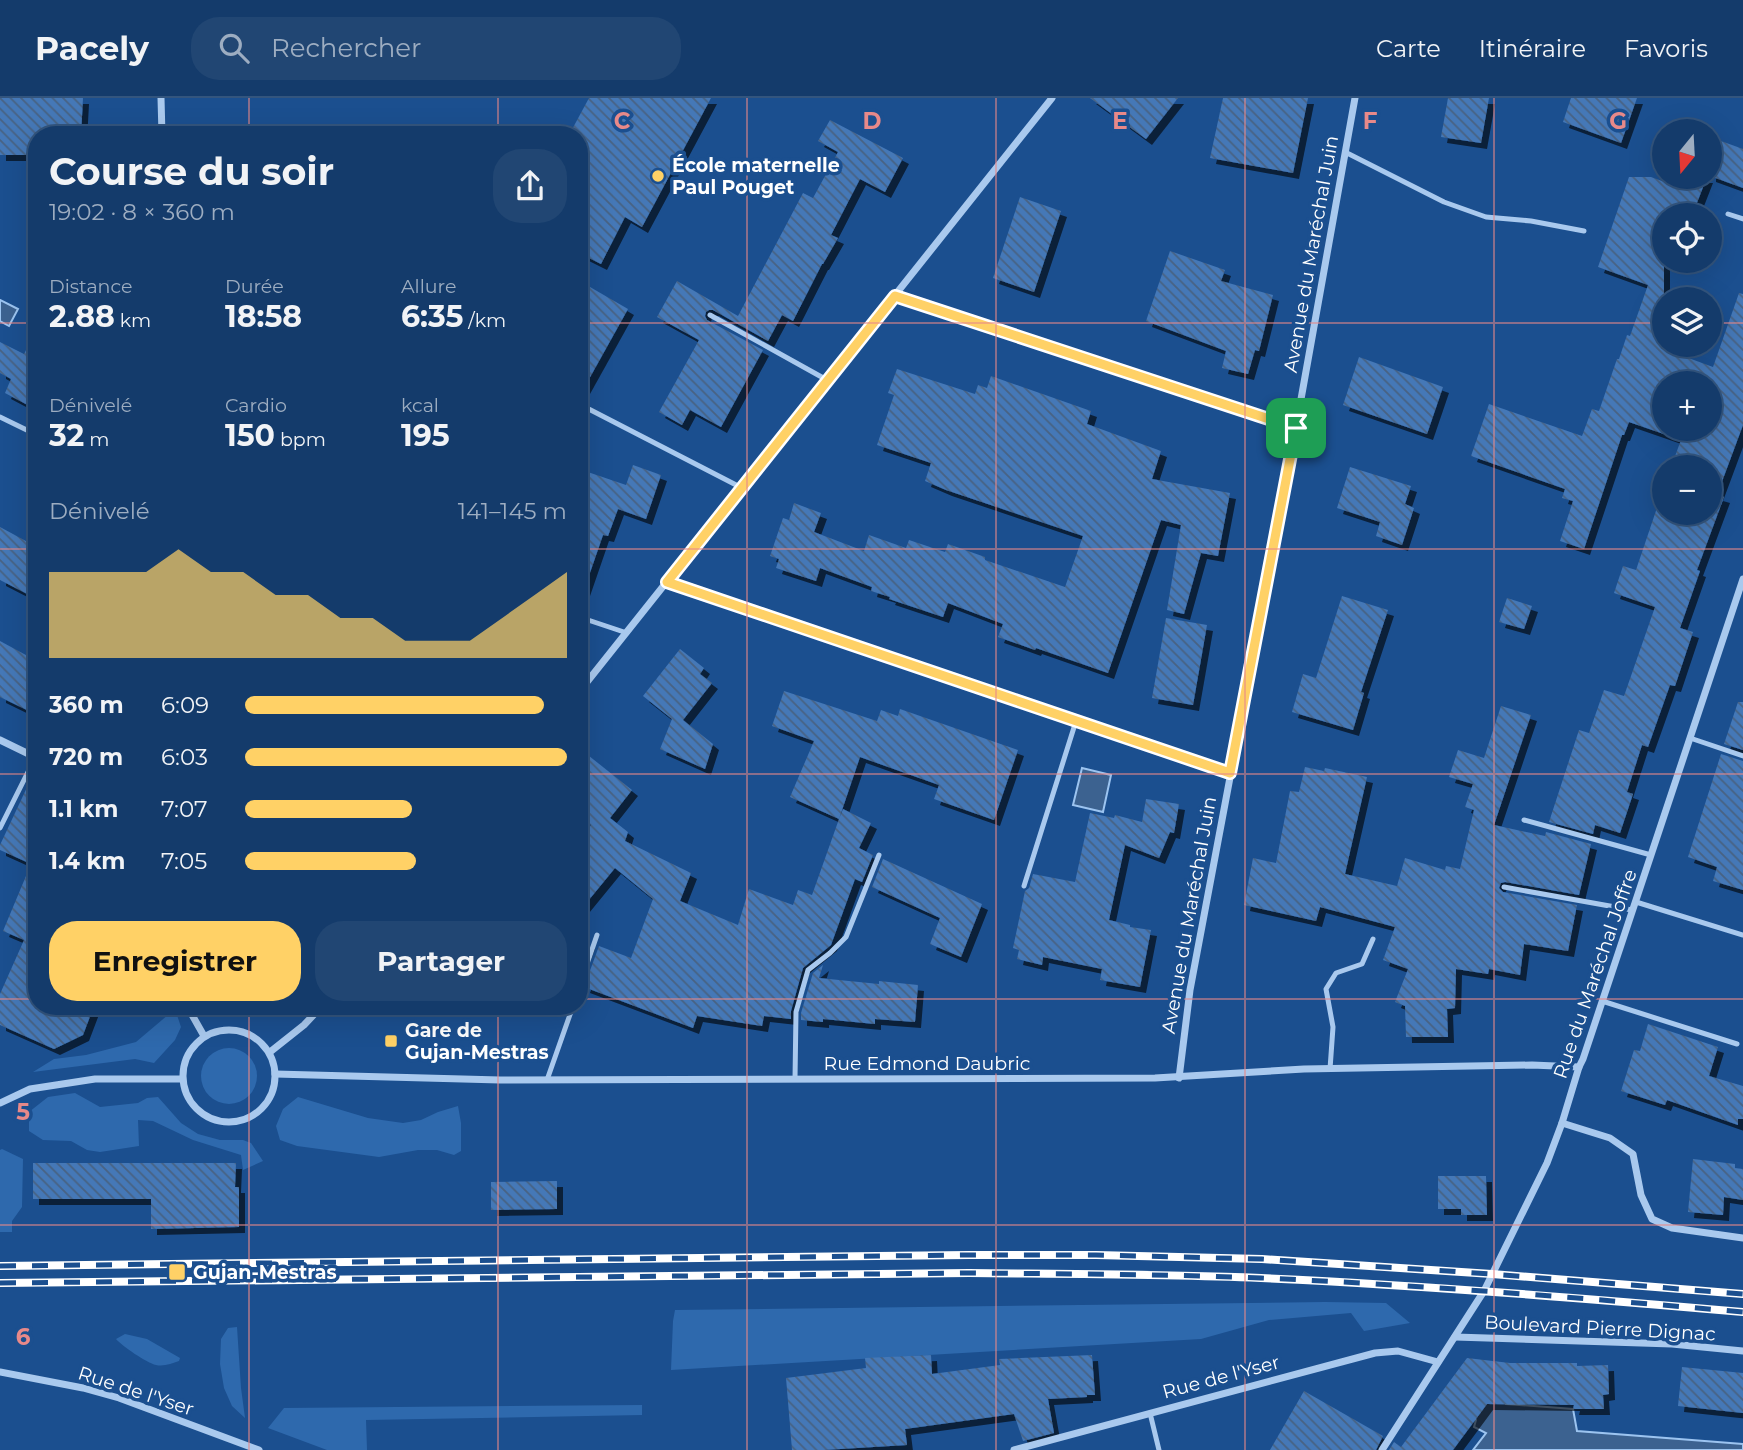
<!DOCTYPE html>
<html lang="fr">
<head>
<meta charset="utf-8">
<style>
  :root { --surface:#143b6b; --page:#214673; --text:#f1f3f6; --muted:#9dadc1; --line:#33557e; --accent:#ffd166 }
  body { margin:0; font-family:Montserrat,sans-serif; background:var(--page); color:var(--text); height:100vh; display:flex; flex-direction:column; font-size:26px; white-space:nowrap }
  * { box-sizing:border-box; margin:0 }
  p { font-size:23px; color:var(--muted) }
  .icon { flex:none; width:38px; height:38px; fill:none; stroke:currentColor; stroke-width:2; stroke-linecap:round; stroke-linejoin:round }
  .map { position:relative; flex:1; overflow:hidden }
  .drawer { position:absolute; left:28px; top:28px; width:560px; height:889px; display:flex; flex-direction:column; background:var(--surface); border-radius:28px; box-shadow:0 7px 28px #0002,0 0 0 2px var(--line) }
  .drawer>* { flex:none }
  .needle { width:46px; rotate:198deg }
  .fabs { position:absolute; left:1652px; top:21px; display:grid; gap:14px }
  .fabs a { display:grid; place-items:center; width:70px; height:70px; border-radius:50%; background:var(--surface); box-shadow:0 7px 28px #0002,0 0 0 2px var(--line); font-size:35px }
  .pin { position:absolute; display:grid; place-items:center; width:60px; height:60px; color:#fff; margin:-30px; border-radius:14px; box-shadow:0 4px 10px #0006 }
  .round { display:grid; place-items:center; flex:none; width:74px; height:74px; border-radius:28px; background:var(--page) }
  .summary { display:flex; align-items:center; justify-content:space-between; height:119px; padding:0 21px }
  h1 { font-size:38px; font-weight:700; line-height:52px }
  .figures { display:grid; grid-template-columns:repeat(3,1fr); gap:10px; height:119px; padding:7px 21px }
  .figures div { display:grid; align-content:center }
  .figures b { font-size:30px; font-weight:700 }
  .figures small { font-size:19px; font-weight:400 }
  .figures p { font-size:19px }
  .chart { height:196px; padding:14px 21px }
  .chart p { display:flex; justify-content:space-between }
  .chart svg { width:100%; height:126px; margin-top:7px; fill:var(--accent); opacity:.7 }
  .cta { display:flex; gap:14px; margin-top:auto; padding:14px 21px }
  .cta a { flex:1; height:80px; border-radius:28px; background:var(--accent); color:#111; font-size:28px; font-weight:700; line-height:80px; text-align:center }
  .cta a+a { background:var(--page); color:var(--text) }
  ul { padding:0 21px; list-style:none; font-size:23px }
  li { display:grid; grid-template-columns:112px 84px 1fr; align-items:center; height:52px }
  li i { height:18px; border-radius:9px; background:var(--accent) }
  header { display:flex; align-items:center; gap:42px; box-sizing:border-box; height:98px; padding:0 35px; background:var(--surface); border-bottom:2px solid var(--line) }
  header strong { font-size:33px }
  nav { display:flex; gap:38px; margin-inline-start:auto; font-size:24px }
  .search { width:490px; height:63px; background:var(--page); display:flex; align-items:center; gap:18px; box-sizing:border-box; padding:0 24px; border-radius:28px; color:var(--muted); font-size:26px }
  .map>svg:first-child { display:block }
</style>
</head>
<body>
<header>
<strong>Pacely</strong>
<div class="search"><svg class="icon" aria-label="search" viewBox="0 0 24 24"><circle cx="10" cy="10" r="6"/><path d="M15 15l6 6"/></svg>Rechercher</div>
<nav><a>Carte</a><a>Itinéraire</a><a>Favoris</a></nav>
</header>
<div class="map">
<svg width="1743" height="1352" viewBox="0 0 1743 1352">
  <defs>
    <pattern id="building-back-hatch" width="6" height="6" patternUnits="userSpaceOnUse" patternTransform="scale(1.75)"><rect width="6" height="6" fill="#4478b7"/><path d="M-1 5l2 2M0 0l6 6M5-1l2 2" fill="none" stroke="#486282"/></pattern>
    <filter id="shadow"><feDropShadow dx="6" dy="6" stdDeviation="0" flood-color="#0009"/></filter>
  </defs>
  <rect width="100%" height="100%" fill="#1b4f8f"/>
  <g fill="#2e69ad">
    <path d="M175,911l6,18 -6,13 -21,23 -19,-4 -102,13 21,-13 32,-4 50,-13z"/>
    <circle cx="229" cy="978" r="28"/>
    <path d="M75,995l25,14 38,-4 9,-5 11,-1 23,26 17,11 22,6h23l8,3 12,18 -20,9 -2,-15 -48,-15 -40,-19 -15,-1 1,26 -39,6 -13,-2 -16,-9 -28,-1 -14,-9v-19l19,-15z"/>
    <path d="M298,999l70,21 35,5 18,-3 17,-8 20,-6 3,17v28l-7,4 -17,-5h-19l-39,7 -82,-11 -17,-6 -4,-14 7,-17z"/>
    <path d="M2,1051l21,10 -1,48 -10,14v11h-12v-82z"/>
    <path d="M1325,1204l61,1 24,20 -46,8 -13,-18 -82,7 -68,19 -530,31 2,-49 2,-11z"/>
    <path d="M237,1229l4,61 4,30 -13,-12 -8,-18 -4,-24 1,-25 7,-11z"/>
    <path d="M125,1236l22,5 33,19 -1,3c-7,2 -15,6 -23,4 -9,-2 -34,-19 -40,-26z"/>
    <path d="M642,1307v10l-276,5 1,30h-40l-59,-22 16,-20z"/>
  </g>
  <g fill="#3c6290" stroke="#9cc4f0" stroke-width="2">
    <path d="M0,202l18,9 -9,17 -9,-5z"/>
    <path d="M1082,670l29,7 -8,37 -30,-7z"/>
    <path d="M1493,1282l13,24 67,5 4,22 166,13v6h-270l13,-17 -12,-6 2,-7 -16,-12z"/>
  </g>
  <g fill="url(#building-back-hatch)" fill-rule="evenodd" filter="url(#shadow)">
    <path d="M0,0h83l-2,37h-44v20h-37z"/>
    <path d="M589,0h122l-69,129 -17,-10 -24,47 -22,-11v-118h-10z"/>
    <path d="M1090,0h88l-32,41z"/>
    <path d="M1223,0h85l-15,75 -83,-15z"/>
    <path d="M1448,0h41l-8,45 -40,-6z"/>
    <path d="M1571,0h66l-16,45 -58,-21z"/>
    <path d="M830,22l73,38 -18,34 -25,-13 -29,56 7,3 -15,26h-1l-29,57 -11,-6 -14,26 -55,-31h-4l-3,2 -1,4 2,4 56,30 -42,77 -31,-17 -8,15 -23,-13 40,-72 -42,-23 20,-36 61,35 65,-123 10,5 25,-46 -20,-11z"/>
    <path d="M1710,39l33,12v39l-33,-12z"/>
    <path d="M1629,79h22l11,4 1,-4h44l-14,36 -9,-3 -1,5h-19v134l49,18 26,-74 4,1v131l-26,70 7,2 -27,73 3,1 -20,57 13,4 -18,54 -5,-1 -22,62 -6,-2 -15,47 6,2 -13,39 -25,-8 -2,9 -44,-12 30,-92 10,3 15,-43 20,6 31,-89 -41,-14 9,-27 13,4 28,-83v26h46v-46h-39l10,-27 -52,-18 -5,13h-2l-38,114 -24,-8 13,-40 -11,-3 3,-9 -94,-33 18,-52 93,32 10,-27 7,2 18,-52h2l8,-24 3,1 18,-51 -50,-18zM1664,285h46v46h-46z"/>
    <path d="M1020,99l41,14 -27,81 -41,-14z"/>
    <path d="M1170,153l55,19 -4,11 52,14 -14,56 -4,-1 -7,24 -26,-6 4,-17 -80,-30z"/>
    <path d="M590,189l38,22 -49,88v-90z"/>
    <path d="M37,231v81l-32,-17 6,-14 -11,-6v-31l24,12z"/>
    <path d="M1359,259l84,30 -16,47 -84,-29z"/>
    <path d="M897,271l78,25 3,-9 9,3 4,-12 100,35 -4,13 74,27 -9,28 78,14 -12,63 -17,-3 -17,61 -17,-4 14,-85 -20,-5 -53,153 -72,-25 -1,2 -37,-13 5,-13 -55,-21 -5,14 -54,-18 1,-2 -19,-6 1,-4 -52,-19 -4,13 -40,-13 3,-9 -9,-3 13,-38 6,2 5,-17 27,10 -7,19 50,19 5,-16 37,13 3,-8 36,12 3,-8 37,13v3l80,27 18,-51 -137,-46 -21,-9 6,-18 -54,-18 17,-50 -6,-2z"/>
    <path d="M633,367l28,10 -15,44 -28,-10 -10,27 -5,-1 -20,58 -4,-1v-123l47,16z"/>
    <path d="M1350,369l61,19 -6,18 9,4 -12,37 -26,-9 4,-14 -43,-14z"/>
    <path d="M0,429l37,20v52l-37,-19z"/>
    <path d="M1342,498l46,14 -27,82 3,1 -11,37 -61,-18 11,-38 13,4z"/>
    <path d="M1507,500l25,8 -8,23 -25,-7z"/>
    <path d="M1166,520l41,7 -14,80 -41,-7z"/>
    <path d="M0,543l37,20v54l-37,-18z"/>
    <path d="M680,551l24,19 -4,6 12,9 -29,37 30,24 -8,25 -45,-20 12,-30 -29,-23z"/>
    <path d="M784,593l93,30 4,-11 17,6 2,-7 118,41 -24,70 -60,-21 5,-14 -79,-28 -21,62 4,-10 28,14 -12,25 14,7 -11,27 -7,-3 -24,66 -28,23 -12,43v8l-27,-3 -2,10 -65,-10 -4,12 -109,-41 15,-41 32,12 22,-59 -38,-31 -36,44v-52l11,-12 -10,-8 11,-15 -12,-10v-67l53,42 -22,28 18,14 -3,9 66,32 -11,28 58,24 11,-36 44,16 5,-15 14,5 27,-76 -49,-22 24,-56 -42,-15z"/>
    <path d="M1738,604h5v48l-19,-6z"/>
    <path d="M1501,608l30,9 -37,110 51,11 1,-4 45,12 -12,51 -74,-13 -4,1 -2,5 4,4 74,13 -9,46 -44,-7 -4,31 -31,-6 -1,5 -32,-5 -1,39 -8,1 1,28h-42l-1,-31 -10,-4 13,-33 -25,-9 12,-33 -75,-20 -4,14 -72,-16 9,-47 23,5 14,-72 9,1 6,-25 19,4 1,-3 42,9 -22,97 52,12 8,-28 40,12 1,-4 14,3 14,-59 -9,-3 8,-23 -24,-7 9,-27 26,8z"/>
    <path d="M1721,656l22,7v129l-30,-9 4,-14 -29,-10z"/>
    <path d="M37,668v240h57l-11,29 -29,14 -54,-24v-31l24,-54 -21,-9 28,-67 -31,-14v-5z"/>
    <path d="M1146,701l33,5 -5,29 -4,-1 -11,26 -34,-13 -16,75 21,5v2l21,3 -11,57 -40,-7 2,-11 -59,-12 -1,8 -25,-6 2,-9 -6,-2 12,-57 4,-3 4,-14 42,8 15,-69 24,5 1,-3 27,7z"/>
    <path d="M883,761l99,45 -21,53 -31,-13 10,-26 -68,-31z"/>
    <path d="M579,841l10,4 -10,27z"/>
    <path d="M823,867l-4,13 60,6v-3l39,4 -3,37 -40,-3v5l-52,-5v3l-22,-2v-7l12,-40z"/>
    <path d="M1648,926l70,23 -9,29 34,10v33h-5v6l-71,-25 -2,5 -44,-14 13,-41 6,1z"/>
    <path d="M1693,1061l42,5v4l8,1v31l-19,-3 -1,18 -35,-3z"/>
    <path d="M33,1065h203l-1,24h4v40l-88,2v-30h-118z"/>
    <path d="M1438,1078h48l1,39h-26v-6h-23z"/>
    <path d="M557,1083v28l-66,1v-28z"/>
    <path d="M931,1257l1,19 68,-9 -1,-6 93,-4 3,40h-8v2l-39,2 6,34 -31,8 -9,-27 -109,15 2,16 -83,5h-32l-6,-72 80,-10 -1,-10z"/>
    <path d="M1467,1260l43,5h67v3l31,-1 1,29 -6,1 1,14h-31l1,-4 -87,-1 -34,46h-64l5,-8 7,5z"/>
    <path d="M1682,1269l61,6v40l-65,-7z"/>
    <path d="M1304,1293l79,45 -7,14h-106z"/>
  </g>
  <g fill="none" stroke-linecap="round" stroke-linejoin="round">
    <g stroke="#a9c9ee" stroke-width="5">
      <path d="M1345,54l99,50 42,15 45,4 53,10"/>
      <path d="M1728,116l15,5"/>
      <path d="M710,217l117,65"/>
      <path d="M579,306l163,84"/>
      <path d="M0,319l37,18"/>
      <path d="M579,519l48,16"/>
      <path d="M1690,640l53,18"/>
      <path d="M1524,722l127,35"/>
      <path d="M0,730l35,-70"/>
      <path d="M1024,788l52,-165"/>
      <path d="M1504,789l128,23"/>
      <path d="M1636,804l107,33"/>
      <path d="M579,889l18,-52"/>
      <path d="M1602,903l135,43"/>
      <path d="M1330,971l3,-42 -7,-38 10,-16 26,-9 11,-25"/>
      <path d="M795,981l1,-67 12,-42 22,-17 16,-16 33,-82"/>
      <path d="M547,982l26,-74"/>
      <path d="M1150,1315l9,37"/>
    </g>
    <g stroke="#a9c9ee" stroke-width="7">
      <path d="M161,0l1,37"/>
      <path d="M895,198l401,131"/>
      <path d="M667,484l563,191"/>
      <path d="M579,594l473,-594"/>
      <path d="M0,642l37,18"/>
      <path d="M187,908l17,30"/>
      <circle cx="229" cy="978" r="46"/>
      <path d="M270,954l34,-27 18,-19"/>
      <path d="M275,976l225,6 655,-2 149,-9 228,-4 47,2"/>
      <path d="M1179,980l11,-88 106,-563 59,-329"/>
      <path d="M0,1005l30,-14 65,-10h87"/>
      <path d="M1562,1025l48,15 23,16 8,41 11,24 20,9 71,10"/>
      <path d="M1455,1239l217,7 71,7"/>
      <path d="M0,1274l83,16 36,10 140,52"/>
      <path d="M1014,1352l361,-97 23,-2 40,11"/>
      <path d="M1382,1352l102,-159 63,-128 15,-40 17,-56 4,-8 160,-480"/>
    </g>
    <g stroke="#fff" stroke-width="8">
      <g id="rail">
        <path d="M0,1168l969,-11h127l166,4 230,15 251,20"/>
        <path d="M0,1185l969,-10c97,1 195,1 292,5 161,7 322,20 482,34"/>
      </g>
    </g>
    <use href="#rail" stroke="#1b4f8f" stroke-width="5" stroke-dasharray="16" stroke-linecap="butt"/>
  </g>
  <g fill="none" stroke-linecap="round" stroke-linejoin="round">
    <g stroke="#fff" stroke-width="14">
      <path id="route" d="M895,198l401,132 -66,345 -563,-191z"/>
    </g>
    <use href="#route" stroke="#ffd166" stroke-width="9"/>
  </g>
  <path fill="none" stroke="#e88989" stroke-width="2" stroke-opacity="0.55" d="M249,0v37M498,0v37M747,0v1352M996,0v1352M1245,0v1352M1494,0v1352M0,225h37M579,225h1085M1710,225h33M0,451h37M579,451h1164M0,676h37M579,676h1164M0,901h37M579,901h1164M249,908v444M498,908v444M0,1127h1743"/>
  <g fill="#ffd166" stroke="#1b4f8f" stroke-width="2.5">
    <circle cx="658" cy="78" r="7"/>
    <rect x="384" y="936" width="14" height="14" rx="3.5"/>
    <rect x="168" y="1165" width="18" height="18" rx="3.5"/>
  </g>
  <g text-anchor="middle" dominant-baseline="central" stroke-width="7" stroke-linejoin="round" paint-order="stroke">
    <g font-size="19" font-weight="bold" fill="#fff" stroke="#1b4f8f" text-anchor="start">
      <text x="672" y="67">École maternelle<tspan x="672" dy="22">Paul Pouget</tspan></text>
      <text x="405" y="932">Gare de<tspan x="405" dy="22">Gujan-Mestras</tspan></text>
      <text x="193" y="1174">Gujan-Mestras</text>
    </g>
    <g font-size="19" fill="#fff" stroke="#1b4f8f">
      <text transform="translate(1311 156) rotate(-80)">Avenue du Maréchal Juin</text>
      <text transform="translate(1189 817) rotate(-80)">Avenue du Maréchal Juin</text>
      <text transform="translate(1595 876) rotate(-71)">Rue du Maréchal Joffre</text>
      <text x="927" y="965">Rue Edmond Daubric</text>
      <text transform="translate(1600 1230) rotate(3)">Boulevard Pierre Dignac</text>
      <text transform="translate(1221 1279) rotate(-15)">Rue de l'Yser</text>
      <text transform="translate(136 1293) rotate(18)">Rue de l'Yser</text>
    </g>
  </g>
  <g font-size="23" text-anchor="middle" font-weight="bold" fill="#e88989" stroke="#1b4f8f" stroke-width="7" stroke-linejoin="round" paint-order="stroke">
    <text x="622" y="31">C</text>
    <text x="872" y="31">D</text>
    <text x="1120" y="31">E</text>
    <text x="1370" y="31">F</text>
    <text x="1618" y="31">G</text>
    <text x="23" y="1022">5</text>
    <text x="23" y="1247">6</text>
  </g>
</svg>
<div class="fabs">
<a><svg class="needle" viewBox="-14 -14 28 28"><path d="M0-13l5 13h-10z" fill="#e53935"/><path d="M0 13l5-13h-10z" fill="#9dadc1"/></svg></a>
<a><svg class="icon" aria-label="locate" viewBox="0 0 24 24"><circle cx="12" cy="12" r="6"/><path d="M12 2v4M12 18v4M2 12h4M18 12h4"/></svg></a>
<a><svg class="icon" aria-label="layers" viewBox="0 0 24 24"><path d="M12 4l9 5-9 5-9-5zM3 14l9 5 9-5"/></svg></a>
<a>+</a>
<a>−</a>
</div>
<div class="pin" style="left:1296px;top:330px;background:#1e9e55"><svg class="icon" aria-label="arrive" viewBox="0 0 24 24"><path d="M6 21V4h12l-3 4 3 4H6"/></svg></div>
<section class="drawer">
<div class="summary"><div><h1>Course du soir</h1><p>19:02 · 8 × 360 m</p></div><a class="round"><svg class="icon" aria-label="share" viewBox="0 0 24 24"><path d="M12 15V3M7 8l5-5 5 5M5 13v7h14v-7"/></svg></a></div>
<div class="figures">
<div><p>Distance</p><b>2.88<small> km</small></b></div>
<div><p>Durée</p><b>18:58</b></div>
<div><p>Allure</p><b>6:35<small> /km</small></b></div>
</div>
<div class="figures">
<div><p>Dénivelé</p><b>32<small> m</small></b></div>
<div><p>Cardio</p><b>150<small> bpm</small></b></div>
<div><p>kcal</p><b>195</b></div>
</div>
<div class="chart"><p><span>Dénivelé</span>141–145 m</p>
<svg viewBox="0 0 160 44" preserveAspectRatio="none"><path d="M0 44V14L10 14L20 14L30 14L40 6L50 14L60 14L70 22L80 22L90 30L100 30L110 38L120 38L130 38L140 30L150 22L160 14V44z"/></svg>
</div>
<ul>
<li><b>360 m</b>6:09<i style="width:93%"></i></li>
<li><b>720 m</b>6:03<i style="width:100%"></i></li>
<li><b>1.1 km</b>7:07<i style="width:52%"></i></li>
<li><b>1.4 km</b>7:05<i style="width:53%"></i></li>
</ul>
<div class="cta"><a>Enregistrer</a><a>Partager</a></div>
</section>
</div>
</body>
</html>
